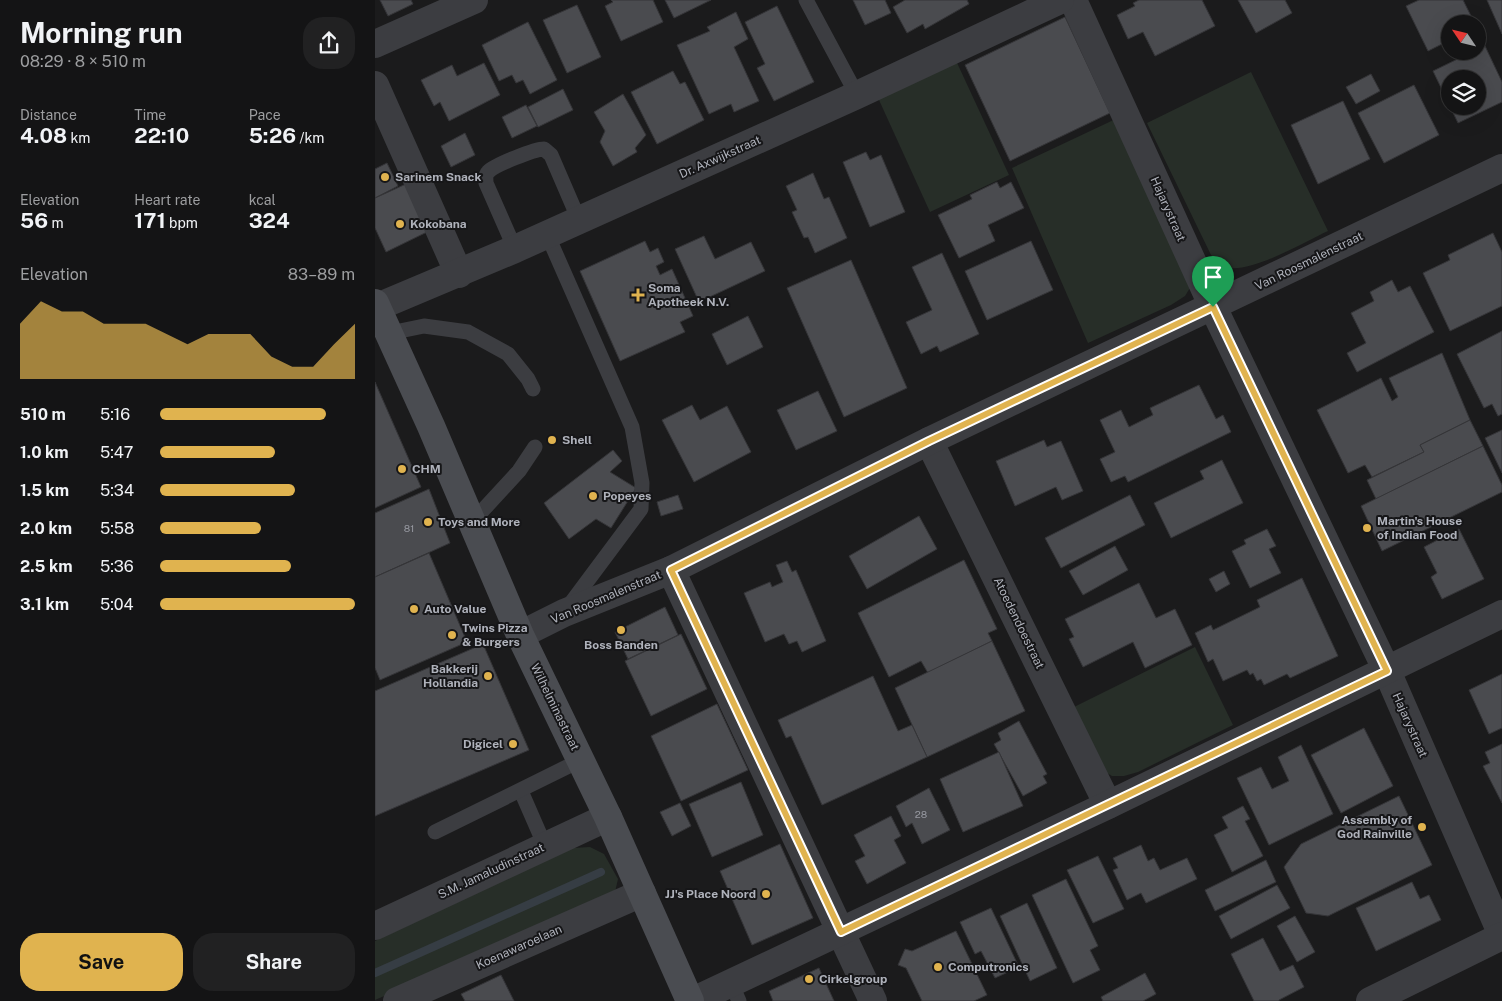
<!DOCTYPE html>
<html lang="en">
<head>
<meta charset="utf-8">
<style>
  :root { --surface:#141415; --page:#212122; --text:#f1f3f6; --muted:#9d9ea0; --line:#333334; --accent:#e0b34f }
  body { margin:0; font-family:"Public Sans",sans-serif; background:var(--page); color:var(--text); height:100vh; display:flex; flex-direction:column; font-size:19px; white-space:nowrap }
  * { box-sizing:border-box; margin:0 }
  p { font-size:16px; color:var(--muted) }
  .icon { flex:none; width:28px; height:28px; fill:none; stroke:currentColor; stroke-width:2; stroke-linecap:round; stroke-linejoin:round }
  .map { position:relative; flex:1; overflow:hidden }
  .details { display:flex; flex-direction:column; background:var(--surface); width:375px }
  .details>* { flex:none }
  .needle { width:32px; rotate:305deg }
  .controls { position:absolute; left:1066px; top:15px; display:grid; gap:10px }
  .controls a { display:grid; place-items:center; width:45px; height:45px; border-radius:50%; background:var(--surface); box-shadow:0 5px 20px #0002,0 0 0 1px var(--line); font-size:25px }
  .pin { position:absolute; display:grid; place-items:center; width:42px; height:42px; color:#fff; margin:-51px -21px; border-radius:50% 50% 50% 0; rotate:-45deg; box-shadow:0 0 5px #0007 }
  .pin .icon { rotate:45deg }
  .round { display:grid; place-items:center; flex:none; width:52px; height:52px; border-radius:20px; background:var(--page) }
  .summary { display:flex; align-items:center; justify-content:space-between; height:85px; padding:0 20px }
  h1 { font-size:28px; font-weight:700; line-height:38px }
  .metrics { display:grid; grid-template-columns:repeat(3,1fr); gap:8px; height:85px; padding:5px 20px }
  .metrics div { display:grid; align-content:center }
  .metrics b { font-size:21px; font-weight:700 }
  .metrics small { font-size:14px; font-weight:400 }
  .metrics p { font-size:14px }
  .chart { height:140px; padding:10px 20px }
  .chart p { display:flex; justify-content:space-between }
  .chart svg { width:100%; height:90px; margin-top:5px; fill:var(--accent); opacity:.7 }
  .button { display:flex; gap:10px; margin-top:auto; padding:10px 20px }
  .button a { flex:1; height:58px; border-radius:20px; background:var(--accent); color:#111; font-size:20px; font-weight:700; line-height:58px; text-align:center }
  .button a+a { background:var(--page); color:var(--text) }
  ul { padding:0 20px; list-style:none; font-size:16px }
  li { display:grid; grid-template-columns:80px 60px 1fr; align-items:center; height:38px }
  li i { height:12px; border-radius:6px; background:var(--accent) }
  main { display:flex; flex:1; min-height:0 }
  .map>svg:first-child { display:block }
</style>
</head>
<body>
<main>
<section class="details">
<div class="summary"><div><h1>Morning run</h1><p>08:29 · 8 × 510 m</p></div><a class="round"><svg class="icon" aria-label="share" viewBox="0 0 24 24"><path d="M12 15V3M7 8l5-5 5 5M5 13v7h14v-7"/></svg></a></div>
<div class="metrics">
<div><p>Distance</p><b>4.08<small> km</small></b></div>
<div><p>Time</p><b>22:10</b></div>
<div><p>Pace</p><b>5:26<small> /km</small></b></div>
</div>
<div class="metrics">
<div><p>Elevation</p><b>56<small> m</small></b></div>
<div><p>Heart rate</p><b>171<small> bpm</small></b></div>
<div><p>kcal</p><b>324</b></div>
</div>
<div class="chart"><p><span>Elevation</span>83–89 m</p>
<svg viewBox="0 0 160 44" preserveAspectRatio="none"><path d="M0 44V17L10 6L20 11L30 11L40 17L50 17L60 17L70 22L80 27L90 22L100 22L110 22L120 33L130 38L140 38L150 27L160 17V44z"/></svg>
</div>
<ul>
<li><b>510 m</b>5:16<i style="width:85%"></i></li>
<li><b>1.0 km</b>5:47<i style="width:59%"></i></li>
<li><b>1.5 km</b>5:34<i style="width:69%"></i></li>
<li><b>2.0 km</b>5:58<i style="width:52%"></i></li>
<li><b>2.5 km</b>5:36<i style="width:67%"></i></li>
<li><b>3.1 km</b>5:04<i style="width:100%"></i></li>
</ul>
<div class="button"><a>Save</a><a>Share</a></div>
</section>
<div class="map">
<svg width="1127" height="1001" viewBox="0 0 1127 1001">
  <rect width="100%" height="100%" fill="#1b1b1c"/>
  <g fill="#272e28">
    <path d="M577,52l57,123 -79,37 -56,-123z"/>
    <path d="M876,72l77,159c-22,10 -84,47 -105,35 -4,-2 -8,-8 -12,-11l-64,-132z"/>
    <path d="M747,116l71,167 -8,13 -14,9 -83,38 -76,-175z"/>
    <path d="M820,647l38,78 -95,47 -14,4h-12l-12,-7 -28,-61z"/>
    <path d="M215,847l14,7 14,25 -3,13 -37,19 -203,89v-59l198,-93z"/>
  </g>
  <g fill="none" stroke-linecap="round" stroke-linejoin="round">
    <path stroke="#363d44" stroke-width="8" d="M0,973l226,-101"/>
  </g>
  <g fill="#4a4b4f" stroke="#353538" fill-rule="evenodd">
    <path d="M5,0h31l2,4 -25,12z"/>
    <path d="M236,0h42l10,22 -42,19 -16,-35 8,-4z"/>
    <path d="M290,0h46l-37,18z"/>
    <path d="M478,0h32l6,13 -26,12z"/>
    <path d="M530,0h62l2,4 -44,25 -2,-5 -16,9 -14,-26z"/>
    <path d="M764,0h63l13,26 -60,30 -12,-24 -15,7 -11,-24 18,-9 -2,-3z"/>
    <path d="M863,0h47l7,13 -36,20z"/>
    <path d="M1044,0h44l12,24h-25v16l-22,11 -22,-45z"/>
    <path d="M1112,0h15v34z"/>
    <path d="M202,5l24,52 -34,16 -24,-53z"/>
    <path d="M402,6l37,76 -40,19 -17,-33 8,-4 -20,-42z"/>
    <path d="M361,12l12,27 -14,8 25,54 -25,11 -3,-8 -22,10 -32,-69 33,-14 -3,-4z"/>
    <path d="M690,17l45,96 -100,48 -45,-96z"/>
    <path d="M153,22l29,58 -27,14 -7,-14 -7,3 -4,-8 -13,6 -17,-36z"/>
    <path d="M1110,46l17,36v20l-44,21 -25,-52 41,-20h3zM1075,79h27v27h-27z"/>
    <path d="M109,63l16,32 -51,26 -9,-19 -6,4 -13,-26 31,-15 5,11z"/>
    <path d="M298,71l7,13 5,-2 19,38 -47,24 -26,-52z"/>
    <path d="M996,74l9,17 -24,13 -10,-17z"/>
    <path d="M1039,85l25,50 -55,28 -26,-50z"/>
    <path d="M188,89l10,21 -35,17 -10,-20z"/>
    <path d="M248,94l23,41 -11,13 2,4 -24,14 -13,-24 5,-11 -11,-19z"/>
    <path d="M968,101l27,58 -52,25 -27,-59z"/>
    <path d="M151,105l11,21 -25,12 -10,-21z"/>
    <path d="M90,133l10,22 -24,12 -10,-21z"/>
    <path d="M491,152l4,8 11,-5 24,57 -35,15 -27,-65z"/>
    <path d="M12,163l11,23 -23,12v-29z"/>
    <path d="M438,173l11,26 5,-2 18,41 -32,15 -7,-16 -4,1 -12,-26 5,-2 -11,-24z"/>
    <path d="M622,182l3,6 11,-6 13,26 -36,17 7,16 -36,17 -21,-43 34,-16 -2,-4z"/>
    <path d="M31,184l23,47 -43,21 -11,-24v-30z"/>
    <path d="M1118,233l9,19v54l-52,25 -27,-58 27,-13 -2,-5z"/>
    <path d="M329,236l11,23 36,-17 14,29 -66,31 -24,-53z"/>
    <path d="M270,241l5,11 8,-4 6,14 -8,4 4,9 12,-6 21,47 -13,6 5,10 -65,29 -40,-90z"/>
    <path d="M656,241l22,49 -66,30 -22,-49z"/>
    <path d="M567,253l37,81 -39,18 -3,-6 -16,8 -15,-32 26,-12 -20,-43z"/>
    <path d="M476,260l56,128 -63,29 -57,-129z"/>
    <path d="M1017,280l6,12 12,-6 24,46 -77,40 -10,-19 19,-10 -15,-30 23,-12 -4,-9z"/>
    <path d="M373,316l15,31 -36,18 -15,-31z"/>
    <path d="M1127,331v83l-4,2 -6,-12 -8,4 -27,-54z"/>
    <path d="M1067,353l28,67 -50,25 4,7 -52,25 -7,-12 -17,8 -31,-63 64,-32 11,23 6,-4 -9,-19z"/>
    <path d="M0,382l46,105 -46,21z"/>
    <path d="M824,385l17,34 7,-4 8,17 -103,50 -3,-6 -14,6 -11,-23 15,-7 -15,-32 21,-10 8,17 24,-12 -3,-7z"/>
    <path d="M443,391l19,40 -41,19 -19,-40z"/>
    <path d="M317,405l8,15 27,-14 24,46 -57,30 -32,-62z"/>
    <path d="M1095,420l13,26 -107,53 -9,-19 57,-28 -4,-7z"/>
    <path d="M1127,430v43l-17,-35z"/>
    <path d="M669,440l3,7 14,-6 22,50 -21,9 -6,-13 -41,19 -19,-45z"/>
    <path d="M1108,446l19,39v7l-120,59 -21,-45z"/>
    <path d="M238,450l9,11 -12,11 26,16 -25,40 -15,-9 -27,20 -25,-36z"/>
    <path d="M847,460l21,43 -72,35 -17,-35 50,-24 -4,-8z"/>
    <path d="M54,489l21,54 -75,34v-64z"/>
    <path d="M303,495l5,14 -22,7 -4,-14z"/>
    <path d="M755,495l15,30 -84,43 -16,-30z"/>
    <path d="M544,516l18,33 -70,40 -18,-33z"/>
    <path d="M892,529l9,17 -7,3 12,24 -31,15 -18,-37 14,-7 -2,-4z"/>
    <path d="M1084,529l25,50 -42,20 -11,-22 6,-4 -13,-26z"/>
    <path d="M740,546l13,24 -45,25 -14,-24z"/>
    <path d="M54,553l38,89 -87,38 -5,-12v-91z"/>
    <path d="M589,560l33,69 -9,4 4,8 -64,32 -7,-12 -32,16 -31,-64z"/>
    <path d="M412,561l5,11 4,-2 30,71 -24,11 -5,-11 -8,3 -5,-10 -19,8 -21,-49 26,-11 2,5 11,-5 -7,-17z"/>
    <path d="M849,571l6,13 -14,8 -7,-13z"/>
    <path d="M927,578l36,78 -48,22 -3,-4 -23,11 -3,-6 -4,2 -4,-8 -3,2 -3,-5 -24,11 -10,-22 -5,3 -13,-29 16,-8 2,5 47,-23 -3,-7z"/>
    <path d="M764,583l17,35 19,-9 17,36 -47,23 -12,-26 -50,25 -14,-28 5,-2 -9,-18z"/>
    <path d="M290,607l13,28 -50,24 -13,-27z"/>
    <path d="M306,634l26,55 -56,27 -26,-55z"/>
    <path d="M617,641l33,70 -98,46 -32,-69z"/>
    <path d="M108,644l46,106 -154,66v-125z"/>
    <path d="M1127,674v54l-13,6 -20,-44z"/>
    <path d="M498,676l25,55 14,-6 15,32 -105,48 -31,-69 -5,2 -8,-18z"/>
    <path d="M342,704l31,66 -67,31 -30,-65z"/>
    <path d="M644,721l28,53 -4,2 4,7 -24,13 -29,-52 7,-4 -3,-7z"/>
    <path d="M989,728l29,58 -52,27 -30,-58z"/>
    <path d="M1127,744v59l-19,-37 7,-3 -5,-11z"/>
    <path d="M926,745l32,69 -64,31 -32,-67 24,-11 11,22 17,-8 -11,-24z"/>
    <path d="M624,752l24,54 -60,26 -23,-53z"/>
    <path d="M366,782l22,53 -51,22 -23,-53z"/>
    <path d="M554,788l21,42 -28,14 -10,-21 -6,4 -10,-21z"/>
    <path d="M1024,796l33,69 -104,51 -22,-3 -22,-46 17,-23z"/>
    <path d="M305,803l11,23 -19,10 -12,-24z"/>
    <path d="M868,806l7,13 -5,2 18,35 -31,16 -18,-37 14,-7 -6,-11z"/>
    <path d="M516,816l10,20 -7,4 12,23 -39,21 -12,-23 10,-5 -11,-21z"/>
    <path d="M405,844l33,74 -61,27 -32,-74z"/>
    <path d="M766,845l7,16 6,-3 6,12 27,-12 10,21 -51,24 -5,-10 -14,7 -14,-30 5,-2 -5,-10z"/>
    <path d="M723,856l26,53 -31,14 -26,-53z"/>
    <path d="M891,860l10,22 -61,29 -10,-21z"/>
    <path d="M691,879l32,67 -8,4 10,20 -27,13 -41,-88z"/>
    <path d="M1037,882l8,17 9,-4 12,25 -65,31 -20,-43z"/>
    <path d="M902,885l13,23 -59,31 -12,-23z"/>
    <path d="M652,903l30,65 -27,13 -30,-65z"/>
    <path d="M616,908l28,59 -24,11 -14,-27 -6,3 -15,-32z"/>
    <path d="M920,916l20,36 -18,10 -20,-36z"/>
    <path d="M581,931l31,64 -13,6h-52l-16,-33 -8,-3 7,-16 7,2z"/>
    <path d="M888,938l17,33 13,-6 11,22 -25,13v1h-25l-23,-47z"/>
    <path d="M444,968l15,33h-61l-4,-10z"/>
    <path d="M770,973l11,21 -13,7h-40l-2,-4z"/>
    <path d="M126,975l13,26h-49l-4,-7z"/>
  </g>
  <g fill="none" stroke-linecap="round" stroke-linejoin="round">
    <g stroke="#3c3d41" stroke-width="15">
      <path d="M431,0l51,95"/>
      <path d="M172,234l85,193 10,56 -1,26 -73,98"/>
      <path d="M140,249l-29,-66c0,-4 -1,-8 2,-11 6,-7 47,-23 56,-23l7,6 28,65"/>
      <path d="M15,333l34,-7 44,6 40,22 20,25 5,10"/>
      <path d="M97,522l47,-51 16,-24"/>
      <path d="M146,791l24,55"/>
      <path d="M60,832l146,-72"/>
      <path d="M356,983l8,18"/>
    </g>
    <g stroke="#3c3d41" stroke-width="28">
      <path d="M698,0l140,307 174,364 115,264"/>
      <path d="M0,44l99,-44"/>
      <path d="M0,85l84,189"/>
      <path d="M2,307l138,-58 342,-154 203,-95"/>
      <path d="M554,441l179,364"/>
      <path d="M296,570l202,431"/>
      <path d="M145,635l44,-22 107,-43 258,-129 573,-273"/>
      <path d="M0,926l233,-109"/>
      <path d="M22,1001l245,-108"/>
      <path d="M318,1001l415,-196 394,-191"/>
      <path d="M995,1001l132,-65"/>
    </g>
    <path stroke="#4a4c51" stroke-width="28" d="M0,303l56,123 89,209 88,182 82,184"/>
  </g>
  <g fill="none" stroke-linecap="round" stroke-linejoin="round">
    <g stroke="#fff" stroke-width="10">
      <path id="route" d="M838,307l174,364 -546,261 -170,-362 258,-129z"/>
    </g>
    <use href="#route" stroke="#e0b34f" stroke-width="6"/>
  </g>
  <g fill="#e0b34f" stroke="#161618" stroke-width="2">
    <circle cx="10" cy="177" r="5"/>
    <circle cx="25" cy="224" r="5"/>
    <path d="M260.5 287.5h5v5h5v5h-5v5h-5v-5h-5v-5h5z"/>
    <circle cx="177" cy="440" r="5"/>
    <circle cx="27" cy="469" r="5"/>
    <circle cx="218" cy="496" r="5"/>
    <circle cx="53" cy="522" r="5"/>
    <circle cx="992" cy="528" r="5"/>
    <circle cx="39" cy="609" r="5"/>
    <circle cx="246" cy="630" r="5"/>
    <circle cx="77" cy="635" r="5"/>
    <circle cx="113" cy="676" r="5"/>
    <circle cx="138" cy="744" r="5"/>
    <circle cx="1047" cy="827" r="5"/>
    <circle cx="391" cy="894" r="5"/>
    <circle cx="563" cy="967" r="5"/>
    <circle cx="434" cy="979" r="5"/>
  </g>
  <g text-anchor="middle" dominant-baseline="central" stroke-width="4" stroke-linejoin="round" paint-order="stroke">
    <g font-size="10" fill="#9698a0">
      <text x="34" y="528">81</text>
      <text x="546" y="814">28</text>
    </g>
    <g font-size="12" fill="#afb2bb" stroke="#161618">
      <text transform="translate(345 157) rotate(-24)">Dr. Axwijkstraat</text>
      <text transform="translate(793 209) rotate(66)">Hajarystraat</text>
      <text transform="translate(934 261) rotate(-26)">Van Roosmalenstraat</text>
      <text transform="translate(231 597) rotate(-23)">Van Roosmalenstraat</text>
      <text transform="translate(644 623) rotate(64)">Atoedendoestraat</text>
      <text transform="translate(180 707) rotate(64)">Wilhelminastraat</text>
      <text transform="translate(1035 725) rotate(66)">Hajarystraat</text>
      <text transform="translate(116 871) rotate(-25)">S.M. Jamaludinstraat</text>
      <text transform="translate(144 947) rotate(-24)">Koenawaroelaan</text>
    </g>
    <g font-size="12" font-weight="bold" fill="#afb2bb" stroke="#161618" text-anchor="start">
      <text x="20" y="177">Sarinem Snack</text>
      <text x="35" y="224">Kokobana</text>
      <text x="273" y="288">Soma<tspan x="273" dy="14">Apotheek N.V.</tspan></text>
      <text x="187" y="440">Shell</text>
      <text x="37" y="469">CHM</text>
      <text x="228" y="496">Popeyes</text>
      <text x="1002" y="521">Martin's House<tspan x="1002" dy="14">of Indian Food</tspan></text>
      <text x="63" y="522">Toys and More</text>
      <text x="49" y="609">Auto Value</text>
      <text x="87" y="628">Twins Pizza<tspan x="87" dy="14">&amp; Burgers</tspan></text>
      <text x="246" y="645" text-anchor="middle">Boss Banden</text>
      <text x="103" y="669" text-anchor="end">Bakkerij<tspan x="103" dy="14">Hollandia</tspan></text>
      <text x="128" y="744" text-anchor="end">Digicel</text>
      <text x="1037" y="820" text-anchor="end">Assembly of<tspan x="1037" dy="14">God Rainville</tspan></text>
      <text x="381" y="894" text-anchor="end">JJ's Place Noord</text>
      <text x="573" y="967">Computronics</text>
      <text x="444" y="979">Cirkelgroup</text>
    </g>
  </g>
</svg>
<div class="controls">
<a><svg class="needle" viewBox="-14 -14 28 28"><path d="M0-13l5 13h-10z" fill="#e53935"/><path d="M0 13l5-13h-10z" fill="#9d9ea0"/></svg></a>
<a><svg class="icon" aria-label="layers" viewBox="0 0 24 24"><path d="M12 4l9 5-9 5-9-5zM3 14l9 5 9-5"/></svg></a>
</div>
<div class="pin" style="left:838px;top:307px;background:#1e9e55"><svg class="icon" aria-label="arrive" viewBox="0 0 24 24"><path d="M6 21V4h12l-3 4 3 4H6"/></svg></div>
</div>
</main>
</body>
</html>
